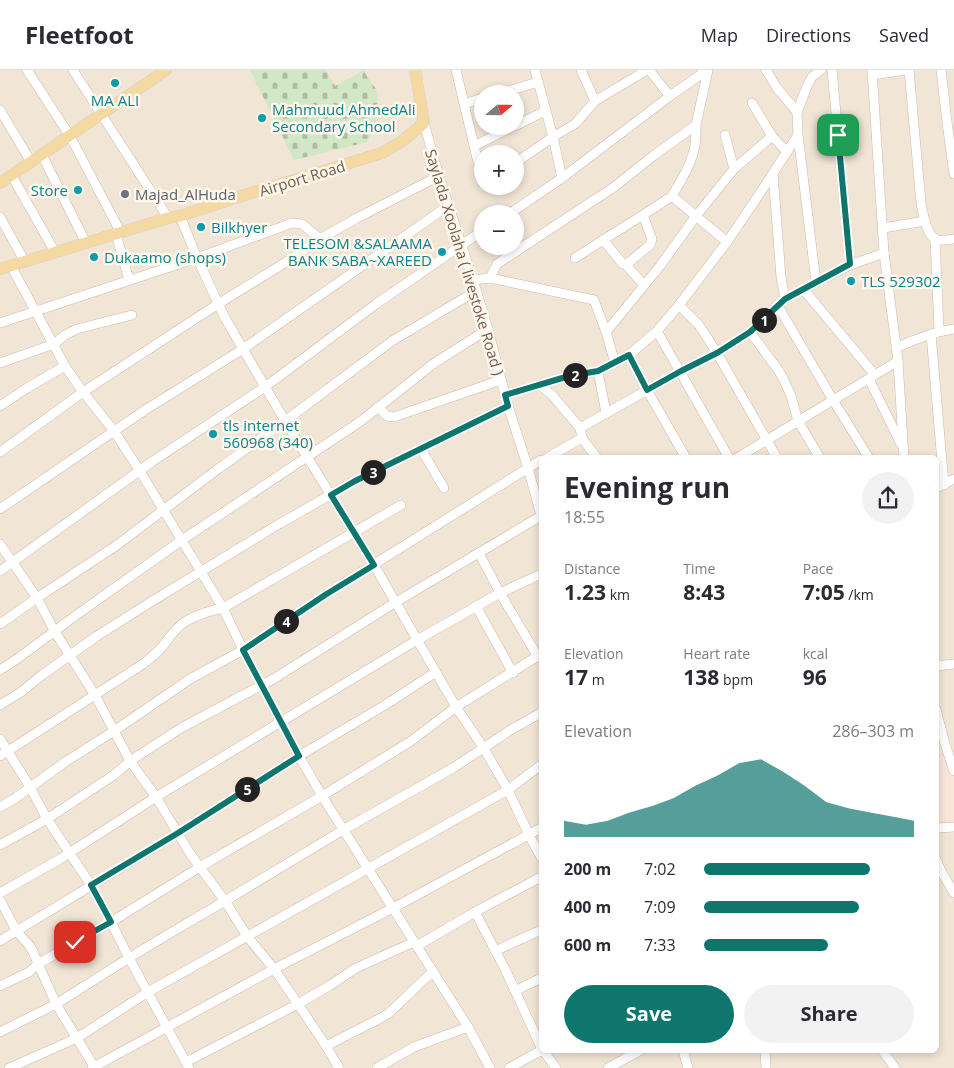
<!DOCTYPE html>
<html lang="en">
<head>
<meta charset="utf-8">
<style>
  :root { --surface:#fff; --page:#f2f2f3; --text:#2b2b33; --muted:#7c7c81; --line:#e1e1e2; --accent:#0f766e }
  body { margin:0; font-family:"Open Sans",sans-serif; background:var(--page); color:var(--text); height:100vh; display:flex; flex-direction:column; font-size:19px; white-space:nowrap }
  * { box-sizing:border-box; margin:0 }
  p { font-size:16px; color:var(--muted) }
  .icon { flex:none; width:28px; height:28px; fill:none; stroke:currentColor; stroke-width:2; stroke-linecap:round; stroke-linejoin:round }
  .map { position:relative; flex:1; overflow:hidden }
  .details { position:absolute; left:539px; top:385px; width:400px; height:598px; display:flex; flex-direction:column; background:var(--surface); border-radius:8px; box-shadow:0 2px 8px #0003 }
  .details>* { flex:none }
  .needle { width:32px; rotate:70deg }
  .fabs { position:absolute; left:474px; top:15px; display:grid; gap:10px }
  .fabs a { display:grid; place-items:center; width:50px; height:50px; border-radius:50%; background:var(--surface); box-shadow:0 2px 8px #0003; font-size:25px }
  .pin { position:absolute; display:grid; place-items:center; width:42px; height:42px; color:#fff; margin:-21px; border-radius:10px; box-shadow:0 2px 8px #0006 }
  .km { position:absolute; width:25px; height:25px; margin:-12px; border-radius:50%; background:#222; color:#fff; font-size:14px; line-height:25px; text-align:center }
  .round { display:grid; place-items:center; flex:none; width:52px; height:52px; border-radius:26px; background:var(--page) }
  .summary { display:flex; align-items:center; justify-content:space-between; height:85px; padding:0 25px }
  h1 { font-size:28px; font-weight:700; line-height:38px }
  .metrics { display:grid; grid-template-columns:repeat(3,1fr); gap:8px; height:85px; padding:5px 25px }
  .metrics div { display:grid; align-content:center }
  .metrics b { font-size:21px; font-weight:700 }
  .metrics small { font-size:14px; font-weight:400 }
  .metrics p { font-size:14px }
  .chart { height:140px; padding:10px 25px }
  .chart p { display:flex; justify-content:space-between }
  .chart svg { width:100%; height:90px; margin-top:5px; fill:var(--accent); opacity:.7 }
  .action { display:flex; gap:10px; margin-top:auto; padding:10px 25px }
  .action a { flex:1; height:58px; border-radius:30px; background:var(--accent); color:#fff; font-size:20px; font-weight:700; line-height:58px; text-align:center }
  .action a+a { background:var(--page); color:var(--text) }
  ul { padding:0 25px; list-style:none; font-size:16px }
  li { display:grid; grid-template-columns:80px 60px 1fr; align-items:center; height:38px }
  li i { height:12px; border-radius:6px; background:var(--accent) }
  header { display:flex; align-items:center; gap:30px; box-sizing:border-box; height:70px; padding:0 25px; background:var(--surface); border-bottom:1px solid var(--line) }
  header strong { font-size:24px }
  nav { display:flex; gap:28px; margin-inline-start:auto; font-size:18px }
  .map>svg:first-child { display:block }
</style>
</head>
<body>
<header>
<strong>Fleetfoot</strong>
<nav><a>Map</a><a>Directions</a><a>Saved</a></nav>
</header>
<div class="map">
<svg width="954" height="998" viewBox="0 0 954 998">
  <defs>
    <pattern id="cemetery-stones" width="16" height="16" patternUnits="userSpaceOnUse" patternTransform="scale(1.25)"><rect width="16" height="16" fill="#d2e7c5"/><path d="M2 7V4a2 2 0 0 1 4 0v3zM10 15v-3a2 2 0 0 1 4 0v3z" fill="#afbea2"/></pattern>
  </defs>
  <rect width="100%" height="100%" fill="#faf3e6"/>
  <path fill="#f1e5d5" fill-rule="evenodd" d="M0,0h954v998h-954zM482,24h33v32h-33zM482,84h33v32h-33zM482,144h33v32h-33zM541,388h395v592h-395z"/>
  <path fill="#fae5da" d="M936,636l18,66v48h-9l-9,2z"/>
  <path fill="url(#cemetery-stones)" d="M250,0h76l9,16 29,-16 2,5 10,14 4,28 -3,10 -10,15 -73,18z"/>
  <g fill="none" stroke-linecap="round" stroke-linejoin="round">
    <g stroke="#cbbbad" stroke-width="10">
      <g id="minor">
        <path d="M27,0l43,66 51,97"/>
        <path d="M73,0l95,148"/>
        <path d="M456,0l26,109"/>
        <path d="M535,0l18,67 9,41"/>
        <path d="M581,0l14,31 52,-31"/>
        <path d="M649,0l21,26"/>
        <path d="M766,0l11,18 20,24"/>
        <path d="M832,0l18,195"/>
        <path d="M872,0l12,183 14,108 6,97"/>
        <path d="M909,0l12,133c2,10 5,33 16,37 5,1 12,-1 17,-1"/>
        <path d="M941,0l6,52 7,52"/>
        <path d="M872,5l34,-5"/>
        <path d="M498,24l40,-12"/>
        <path d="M752,33l20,33 15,16"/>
        <path d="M465,34l17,-6"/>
        <path d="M0,40l31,52"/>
        <path d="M424,53l15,53 34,104 15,49 20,77 20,62 13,47"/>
        <path d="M515,56l30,-15"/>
        <path d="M725,65l9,34"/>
        <path d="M798,65l18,147"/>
        <path d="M474,76l40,-20"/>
        <path d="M42,85l44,88"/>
        <path d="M515,93l38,-26 22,-13 20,-23"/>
        <path d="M773,104l8,103 4,22"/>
        <path d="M12,106l43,76"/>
        <path d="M672,126c9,-16 20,-32 23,-51 1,-7 1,-13 1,-20"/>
        <path d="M509,144l53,-36 108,-82 37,-26"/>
        <path d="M180,146l17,42 28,60 60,103 89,144 82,142 27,40 25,43 21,45 12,22"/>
        <path d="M0,147l25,45"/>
        <path d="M883,158l42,-7"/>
        <path d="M116,164l13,46"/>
        <path d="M935,169l4,92"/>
        <path d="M603,170l40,-25"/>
        <path d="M575,188l28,-18 20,24h4l23,-19 2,-6 -9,-24 29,-19 55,46"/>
        <path d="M625,194l19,21"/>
        <path d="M11,196l54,100 18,26 31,39 26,40 24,40 59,97 20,42 56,106 23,40 146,231 22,41"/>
        <path d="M490,208l7,-14 117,-77 39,-31 43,-31 12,-55"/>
        <path d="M473,210l17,-2 104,22 12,32 9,31"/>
        <path d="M803,219l72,86"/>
        <path d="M679,235l20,20 18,28 60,105"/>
        <path d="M778,236l55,94 36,58"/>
        <path d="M0,253l197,-65 95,-35 10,1 18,15"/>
        <path d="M657,261l72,127"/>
        <path d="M606,262l54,-66 36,-50 38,-47 38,-33"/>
        <path d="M750,262l29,39 5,9 7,16 7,25 22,37"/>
        <path d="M931,264l13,151"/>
        <path d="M896,278c19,-9 37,-16 58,-19"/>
        <path d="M629,285l18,35 39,68"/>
        <path d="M0,293l54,-19 11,-9 12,-6 55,-14"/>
        <path d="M598,301l8,42"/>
        <path d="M869,309l32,65"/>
        <path d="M541,316l11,9 28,33 2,10 15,20"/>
        <path d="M505,325l64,-19 29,-5 31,-16 28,-24 22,-26 48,-63 31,-46 40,-61 -1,-23 11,-28 4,-7 9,-7"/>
        <path d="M0,336l27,-18 38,-22"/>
        <path d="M378,337l9,9 7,1 107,-37"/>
        <path d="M580,358l101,-57 36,-18 33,-21 35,-33 65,-34 34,-12"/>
        <path d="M421,379l23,39"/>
        <path d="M0,382l83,-60 135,-88 73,-45 29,-20 37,-21 82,-42"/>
        <path d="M547,388l35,-20"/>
        <path d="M737,388l161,-97"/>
        <path d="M936,418l18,-9"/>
        <path d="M0,439l145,-99 98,-61 205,-143"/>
        <path d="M0,474l37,54 18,34 40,63 35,66 26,36 35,58 34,46 22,35 27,33 24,35 28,42 13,22"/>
        <path d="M479,483l21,40 38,64"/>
        <path d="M0,501l153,-110 112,-74 111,-83 106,-73"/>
        <path d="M476,536l37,67"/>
        <path d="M0,554l37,-26 80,-53 101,-76 67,-48 107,-80 84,-50"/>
        <path d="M936,596l18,-2"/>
        <path d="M0,600l17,-11 58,-43 107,-76 179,-119 72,-57 55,-35"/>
        <path d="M0,635l21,-13 21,-17 55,-39 57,-36 125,-76 76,-43 153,-75"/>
        <path d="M936,639l9,35 9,27"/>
        <path d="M0,669l30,48 17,32 44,66 20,37 18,36 60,110"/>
        <path d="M0,686l143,-92c6,-5 13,-10 18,-16 7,-8 12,-17 21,-24 12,-9 27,-13 41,-16l178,-103"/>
        <path d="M0,737l14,-8 51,-37 49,-31 76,-52 53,-29 82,-55 216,-135"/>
        <path d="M936,758l18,-1"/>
        <path d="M0,775l47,-26 67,-44 16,-14 51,-33 94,-50 121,-76 145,-86"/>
        <path d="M936,789l5,12 13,22"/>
        <path d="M0,823l60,-34 96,-62 261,-157 83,-47 41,-19"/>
        <path d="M0,830l17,32 12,13 4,7 23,52 39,64"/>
        <path d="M475,842l30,57 36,78"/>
        <path d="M0,871l178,-108 121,-77 86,-51 51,-33"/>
        <path d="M417,876l58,-34 66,-35"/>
        <path d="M495,881l46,-21"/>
        <path d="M0,916l29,-14 9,-8 73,-42 89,-55 122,-71 89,-55 45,-34 85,-53"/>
        <path d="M515,921l26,-13"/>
        <path d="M0,962l56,-28 73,-46 38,-23 58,-34 118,-71 110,-62 59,-39 29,-16"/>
        <path d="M326,976l55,-28 8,-5 44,-42"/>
        <path d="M543,980l13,18"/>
        <path d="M683,980l5,18"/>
        <path d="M765,980l1,18"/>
        <path d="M882,980l13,18"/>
        <path d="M186,992l112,-58 31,-18 27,-18 58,-26"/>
        <path d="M9,998l68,-30 71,-46 360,-202 33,-25"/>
        <path d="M92,998l182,-99 119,-61 148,-80"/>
        <path d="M377,998l37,-21 54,-20"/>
        <path d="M509,998l33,-18"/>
        <path d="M608,998l33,-18"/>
      </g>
    </g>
    <g stroke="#d8d1cd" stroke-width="12">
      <g id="major">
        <path d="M0,113l166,-113"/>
        <path d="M0,199l168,-51 12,-2 55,-18 147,-45 19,-11 23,-19 -9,-53"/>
      </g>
    </g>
    <use href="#minor" stroke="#fff" stroke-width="9"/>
    <use href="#major" stroke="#f4d9a3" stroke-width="11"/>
  </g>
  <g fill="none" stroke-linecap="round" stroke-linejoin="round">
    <g stroke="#fff" stroke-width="10">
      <path id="route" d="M75,872l36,-20 -20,-37 87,-52 121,-77 -56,-106 82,-55 49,-30 -43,-70 24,-14 153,-75 -3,-11 64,-19 29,-5 31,-16 18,35 34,-19 36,-18 33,-21 35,-33 65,-35 -12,-129"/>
    </g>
    <use href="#route" stroke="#0f766e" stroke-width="6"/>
  </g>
  <g fill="#0f9aa8" stroke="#fef7ec" stroke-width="2">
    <circle cx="115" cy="13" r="5"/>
    <circle cx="262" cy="48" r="5"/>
    <circle cx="78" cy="120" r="5"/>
    <circle cx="201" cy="157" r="5"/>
    <circle cx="442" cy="182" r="5"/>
    <circle cx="94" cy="187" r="5"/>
    <circle cx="851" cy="211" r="5"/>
    <circle cx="213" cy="364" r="5"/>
  </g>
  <circle fill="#6b7280" stroke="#fef7ec" stroke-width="2" cx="125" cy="124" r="5"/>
  <g text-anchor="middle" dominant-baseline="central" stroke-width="5" stroke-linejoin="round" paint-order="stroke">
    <g font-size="15" fill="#0d838f" stroke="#fef7ec" text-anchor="start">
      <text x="115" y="30" text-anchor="middle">MA ALI</text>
      <text x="272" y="39">Mahmuud AhmedAli<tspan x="272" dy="17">Secondary School</tspan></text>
      <text x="68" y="120" text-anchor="end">Store</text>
      <text x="211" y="157">Bilkhyer</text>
      <text x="432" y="173" text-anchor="end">TELESOM &amp;SALAAMA<tspan x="432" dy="17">BANK SABA~XAREED</tspan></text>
      <text x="104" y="187">Dukaamo (shops)</text>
      <text x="861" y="211">TLS 529302</text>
      <text x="223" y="355">tls internet<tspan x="223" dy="17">560968 (340)</tspan></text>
    </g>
    <g font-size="15" fill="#725b4d" stroke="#fef7ec">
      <text transform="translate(302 108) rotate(-17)">Airport Road</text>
      <text transform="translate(465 192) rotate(73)">Saylada Xoolaha ( livestoke Road )</text>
    </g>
    <g font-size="15" fill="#5b616d" stroke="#fef7ec" text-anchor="start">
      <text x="135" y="124">Majad_AlHuda</text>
    </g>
  </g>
</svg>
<div class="fabs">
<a><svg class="needle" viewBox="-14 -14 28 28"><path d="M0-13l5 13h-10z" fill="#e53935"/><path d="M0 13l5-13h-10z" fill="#7c7c81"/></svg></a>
<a>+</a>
<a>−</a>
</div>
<div class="pin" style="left:838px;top:65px;background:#1e9e55"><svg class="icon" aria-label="arrive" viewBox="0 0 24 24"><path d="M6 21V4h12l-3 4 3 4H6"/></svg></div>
<div class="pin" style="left:75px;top:872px;background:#d93025"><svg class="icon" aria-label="check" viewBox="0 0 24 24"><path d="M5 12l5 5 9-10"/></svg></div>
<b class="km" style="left:764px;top:250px">1</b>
<b class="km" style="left:575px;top:305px">2</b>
<b class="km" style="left:373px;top:402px">3</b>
<b class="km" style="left:286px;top:551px">4</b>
<b class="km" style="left:247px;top:719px">5</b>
<section class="details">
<div class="summary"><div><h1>Evening run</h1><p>18:55</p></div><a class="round"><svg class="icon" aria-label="share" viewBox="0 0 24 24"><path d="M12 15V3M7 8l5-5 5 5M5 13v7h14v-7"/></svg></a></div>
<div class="metrics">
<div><p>Distance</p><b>1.23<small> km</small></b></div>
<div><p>Time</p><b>8:43</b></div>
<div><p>Pace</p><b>7:05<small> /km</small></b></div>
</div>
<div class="metrics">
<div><p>Elevation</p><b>17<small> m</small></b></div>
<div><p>Heart rate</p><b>138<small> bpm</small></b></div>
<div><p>kcal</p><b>96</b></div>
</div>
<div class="chart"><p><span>Elevation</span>286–303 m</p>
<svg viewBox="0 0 160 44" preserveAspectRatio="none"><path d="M0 44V36L10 38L20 36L30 32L40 29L50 25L60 19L70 14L80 8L90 6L100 12L110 19L120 27L130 30L140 32L150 34L160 36V44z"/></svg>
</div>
<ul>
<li><b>200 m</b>7:02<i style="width:79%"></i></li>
<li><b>400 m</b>7:09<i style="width:74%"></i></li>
<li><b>600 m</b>7:33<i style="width:59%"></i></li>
</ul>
<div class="action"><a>Save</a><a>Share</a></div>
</section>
</div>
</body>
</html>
